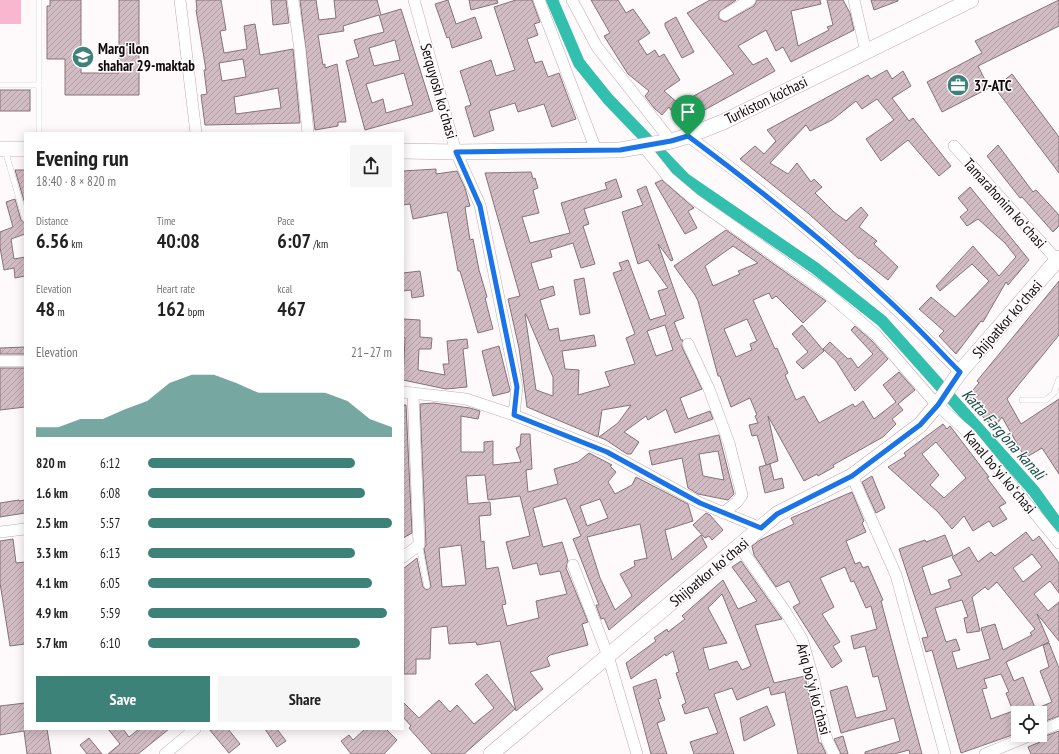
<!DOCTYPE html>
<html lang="en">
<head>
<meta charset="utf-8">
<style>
  :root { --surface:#fff; --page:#f6f6f6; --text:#222; --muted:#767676; --accent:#3d8278 }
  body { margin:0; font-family:"PT Sans Narrow",sans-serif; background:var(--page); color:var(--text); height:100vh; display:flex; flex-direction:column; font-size:15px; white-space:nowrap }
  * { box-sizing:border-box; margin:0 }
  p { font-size:13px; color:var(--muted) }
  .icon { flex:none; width:22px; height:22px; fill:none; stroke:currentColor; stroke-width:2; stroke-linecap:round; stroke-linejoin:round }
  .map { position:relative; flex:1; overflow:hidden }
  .panel { position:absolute; left:24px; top:132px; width:380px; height:598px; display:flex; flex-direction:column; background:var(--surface); border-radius:0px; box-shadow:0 2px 10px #0003 }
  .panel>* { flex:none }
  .buttons { position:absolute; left:1011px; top:706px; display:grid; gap:8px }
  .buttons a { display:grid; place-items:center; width:36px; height:36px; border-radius:0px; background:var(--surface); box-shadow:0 2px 10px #0003; font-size:20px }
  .pin { position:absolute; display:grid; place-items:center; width:34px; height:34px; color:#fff; margin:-41px -17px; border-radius:50% 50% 50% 0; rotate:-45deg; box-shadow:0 0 4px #0007 }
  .pin .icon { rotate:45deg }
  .round { display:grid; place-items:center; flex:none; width:42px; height:42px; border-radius:0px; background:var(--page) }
  .head { display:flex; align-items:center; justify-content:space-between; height:68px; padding:0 12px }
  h1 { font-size:22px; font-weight:600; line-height:30px }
  .metrics { display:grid; grid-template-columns:repeat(3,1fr); gap:6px; height:68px; padding:4px 12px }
  .metrics div { display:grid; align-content:center }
  .metrics b { font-size:20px; font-weight:600 }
  .metrics small { font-size:11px; font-weight:400 }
  .metrics p { font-size:11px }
  .chart { height:112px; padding:8px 12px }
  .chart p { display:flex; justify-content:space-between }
  .chart svg { width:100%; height:72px; margin-top:4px; fill:var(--accent); opacity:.7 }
  .button { display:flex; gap:8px; margin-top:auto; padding:8px 12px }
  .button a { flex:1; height:46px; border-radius:0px; background:var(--accent); color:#fff; font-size:16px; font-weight:600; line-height:46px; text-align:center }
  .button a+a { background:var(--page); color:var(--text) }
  ul { padding:0 12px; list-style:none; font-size:13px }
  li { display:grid; grid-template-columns:64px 48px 1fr; align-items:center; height:30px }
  li i { height:10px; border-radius:5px; background:var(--accent) }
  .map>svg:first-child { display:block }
</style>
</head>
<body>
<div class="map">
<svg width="1059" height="754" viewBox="0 0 1059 754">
  <defs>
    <pattern id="building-hatch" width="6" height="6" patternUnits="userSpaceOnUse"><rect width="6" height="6" fill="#d2bcc3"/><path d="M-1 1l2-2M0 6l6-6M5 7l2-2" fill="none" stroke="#b3a0a6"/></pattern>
  </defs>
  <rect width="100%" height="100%" fill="#fefafb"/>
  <rect fill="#f8b7ce" x="0" y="0" width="21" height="24"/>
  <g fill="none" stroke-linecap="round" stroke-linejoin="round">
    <path stroke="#32bfad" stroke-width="12" d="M552,0l27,63 29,36 77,80 130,89 67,53 152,170 25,35"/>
  </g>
  <g fill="url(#building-hatch)" stroke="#867279" fill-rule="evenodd">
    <path d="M50,0h31v73h38v-73h20v95h-74v-36h-18v-53h3z"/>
    <path d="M196,0h25l5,30 -6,1 4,22 23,-4 -3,-23 11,-2 5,31 33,-6 7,74 -95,2 -4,-30 6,-1 -3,-24h2l-10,-60h1zM243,59l3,18 -24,4 -3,-18zM278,88l3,20 -45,6 -2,-17z"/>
    <path d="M271,0h15l3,23 -16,2z"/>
    <path d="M300,0h16l3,20 17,-2 -2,-18h43l4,15 20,-6 32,102 -68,19 -19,-69 13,-4 -5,-17 30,-8 -5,-17 -36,11 1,5 -26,4 5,30 2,-1v4l12,-4 9,58h-8v4l-23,4zM395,40l5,20 -26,6 -5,-18zM404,73l9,32 -27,8 -3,-14 -11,4 -6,-19z"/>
    <path d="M448,0l8,24 19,-7 7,21 -30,10 -3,-11 -2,1 -12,-34z"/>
    <path d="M469,0h28l1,3 -27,7z"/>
    <path d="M516,0h16l8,22 -6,2 4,11 -11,4 8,24 7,-2 6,16 11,-4 17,46 -24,8 -8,-23 -26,8 -3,-9 -26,8 5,19 -20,7 -9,-30 6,-2 -11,-34 31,-11 5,16 19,-6 -21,-63z"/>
    <path d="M591,0h27l8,13 7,-4 17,24 -12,8 9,14 8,-5 4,7 5,-3 16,26 -16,11 15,13 55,-30 -47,-61 23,-13h26l-17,12v7l6,3 29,-16 3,-6h63l1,4 -30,7 7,35 31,-16 -2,-3 6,-2 -6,-25h16l7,13 4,17 -63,32 -8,-15 -7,4 -10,-21 -28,16 15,19 14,-7 8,13 -85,47 -3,-6 -11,6 -7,-11 -7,8 -8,-7 -9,-12 4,-5 -21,-17 -24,-38 6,-3z"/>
    <path d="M871,0h27v1l-24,9z"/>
    <path d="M1059,0v26l-81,40 11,22 -47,24 -15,-30 55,-29 -7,-12z"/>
    <path d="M676,17l18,35 -12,6 -17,-32v-3z"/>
    <path d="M887,70l5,9 11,-8 8,15 -19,12 17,23 4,-3 38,48 -12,10 -31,-36 -27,21 -15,-22 28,-19 -17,-21 -15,10 -6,-8 -24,19 -22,11 -4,-6 -36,38 18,11 9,-11 14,19 3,-3 8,8 -7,6 19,19 12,9 15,-14 7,8 -9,12 18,14 -3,3 24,23 -10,13 -28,-22 -1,1 -50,-45 -69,-55 15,-13 9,8 12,-13 -9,-11 101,-55 3,4z"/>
    <path d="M1012,74l47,63v36l-64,-85z"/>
    <rect x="0" y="90" width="30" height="21"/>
    <path d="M998,145l35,47 3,-2 23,25v11l-6,6 -31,-35 -2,1 -33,-42z"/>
    <path d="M436,169v5l21,-3 8,17 5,18 -5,1 5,33 3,-1 6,31 8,27 -2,1 8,31 -15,4 -18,-62h-2l-11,-59 -34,7 -3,-15 -7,1v-34z"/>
    <path d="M15,170h10v34z"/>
    <path d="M531,172l2,7 2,-1 3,10 -5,2 6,23 -17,4 8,26 40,-10 -9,-30 46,-14 -2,-6 11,-4 6,18 -38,12 5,15 -6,2 12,38 -14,4 -8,-25 -23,7 2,7 -21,6 8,27 14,-4 2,9 -15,5 9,30 9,-2 2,13 34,-6 2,11 -34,5 3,18 14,1 -1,25 32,-9 -5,-14 30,-8 -9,-26 9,-4 -22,-61 9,-3 -3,-7 9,-3 22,60 16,-5 -8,-24 10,-3 -20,-28 -10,4 -16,-52 21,-7 -6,-15 9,-4 27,74 -2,1 -13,-17 26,74 -10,4 7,18h2l-1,7 20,42 -22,9 8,21 22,-8 3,8 -38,14 -9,-24 -18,11 -2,-4 -22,16 15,10 -8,12h-4l-21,-14 -7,-3 19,-14 13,-18 -29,5 -4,27 -71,-30 -8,-59 -11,-49 12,-3 -35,-123zM525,314h1l27,63v19l-17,-6zM665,325l8,25 -17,6 -9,-25z"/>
    <path d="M662,180l32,28 -6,3 9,17 -12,6 -30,-51z"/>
    <path d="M970,187l59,73 -21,25 -2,-3 -23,40 -2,-1 -25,33 -17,-18 5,-5 -25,-22 12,-12 24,20 34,-36 -17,-17 -32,27 -4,-5 37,-40 26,30 17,-19 -11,-14 -27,-24 -11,7 -7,-9 8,-7 -10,-12z"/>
    <path d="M15,199l6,21 4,3v11l-14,5 3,20 11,-2v19l-10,2 -1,-10 -10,2 -4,-23v-15l13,-5 -7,-25z"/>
    <path d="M726,230l100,71 -23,22 -27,-27 -4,3 -3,-6 -16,7 22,49 2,-1 11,25 -3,2 11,25 8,-4 15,27 34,-19 2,3 8,-6 11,18 22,-17 -13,-17 16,-13 16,18 -17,14 5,6 -11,9 4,5 -13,13 -50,28 1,2 -16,9 -1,-2 -13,7 -36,-65 10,45 -12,4 -9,-30 -5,1 -3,-11 9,-2 -3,-7 2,-1 -7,-17 -19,9 -11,-31h-2l-20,-75 -3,-6 -21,-29zM733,246l25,17 -20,8 2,3 -27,12 -8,-20zM747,319l10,22 -7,3 2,6 -16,7 -12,-28z"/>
    <path d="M420,271l4,25 -12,2 -1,-8 -8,1v-18z"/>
    <path d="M584,278l6,35 -10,2 -6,-35z"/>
    <path d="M1059,281v54l-52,64 14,25 38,-25v75l-17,-26 -17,10 -23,-41 -8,11 -29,-29 14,-16 -2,-2z"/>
    <path d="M403,319l17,1v17l12,1 -1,11h-12l-1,21 27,5 -2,-11h6l-2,-23 20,-2 1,9 -5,1 4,38 -21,2 -43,-9 2,-42 -2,-1z"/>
    <path d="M802,325l22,26 -21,18 -7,-7 12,-10 -16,-18z"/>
    <path d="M855,326l16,14 17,19 -33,32 -19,-30 -13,-12 7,-7 18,17 3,-1 7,10 15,-14 -22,-24z"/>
    <path d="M499,346l11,44 -1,2 -16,4 -11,-45z"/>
    <path d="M25,347v7h-25v-6z"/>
    <path d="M0,368h25v39l-25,3z"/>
    <path d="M434,403l36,5 10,3 -2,8 -17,-3v36h23v-10l9,-1v24l28,-3 -5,-14 4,-2 1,-12h9l2,35 -6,1 2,22 30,-8 -4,-15 24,-7 11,-9 23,12 -2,1 6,6 -8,10 7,12 17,-9 4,-8 52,27 5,17 -28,9 7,30 29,-25 6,12 -98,83 -5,-12 -3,1 -5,-14h3l-26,-66 8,-3 -15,-38 -33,10 10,39 19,-5 6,19 -2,7 22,54 -6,2 6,21 -38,10 -3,3 3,8 -20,6 13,17 -27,22 -16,-70 -23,4 -1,-3 -27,2 -2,-18 -16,2 -1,31h-14v15h-12l-1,-105 14,-11 6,29 4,3 4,-3 -7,-38 2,-4 -6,-141zM485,475l3,25 32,-4 10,40 -24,6 7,27 24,-6 3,12 20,-4 7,23 -31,7 3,17 -32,8 -5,-21 4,-1 -8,-37 -12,2 -2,-28 -3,1 -2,-26 12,-1 -1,-13 -22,2 -2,-28zM600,499l8,19 -21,8 -7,-20zM640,524l7,34 -13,3 1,5 -15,8 12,22 -17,14 -15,-32 -13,-41zM461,545l5,40 -24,2 -3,-39z"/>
    <path d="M403,405h3l6,128 -9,5z"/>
    <path d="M943,424l4,5 3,-3 39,51 -2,1 19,25 -7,4 8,12 -14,8 -4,-6 -16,10 -9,-15 -12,13 -14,-17 -50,-45 18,-11 -2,-3zM936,442l30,36 -22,20 -14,-13 9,-10 -17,-21z"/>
    <path d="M719,435l15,59 -6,6 -30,-6 -10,-6 -6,-30 -30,7 -3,-14zM718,451l6,29 -21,-4 -4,-22z"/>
    <path d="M770,464l4,16 8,-2 2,10 -19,5 -6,-26z"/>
    <path d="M872,476l13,32 -9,5 -14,-31z"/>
    <path d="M852,492l12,29 -2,2 4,9 -20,9 9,23 5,-2 3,6 5,-2 15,34 -2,1 41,153h-12l-1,-4 -15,4h-29v-2l35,-11 -6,-23 -53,15 -11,-42 17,-5 9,32 31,-8 -9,-34 -5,1 -8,-31 -11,3 -3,-13 26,-7 -6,-23 -5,2 -12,-27 -3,1 -6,-15 -25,11 14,29 -12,7 18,28 -7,4 9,15 -10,7 -39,-61 7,-4 -11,-22 -13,6 -22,-32 -2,-9 8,-6 34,-16 -3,-6z"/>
    <path d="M19,500v1l6,-1v13l-25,4v-14z"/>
    <path d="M706,513l4,2 13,15 -11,10 -3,-4 -4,2 -12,-13z"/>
    <path d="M1026,532l7,9 6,-5 20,27v30l-9,-12 -16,13 14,17 11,-9v39l-22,-27 12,28 -43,20 8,19 9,-4 14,36h-19v20l-57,20 -29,-103 -6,2 -4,-14 6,-1 -29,-88 26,-9 1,2 19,-7 8,20 -31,12 9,28 20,-7 -3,-8 14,-5 -10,-18 17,-10 9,15 13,-10 4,4zM1032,554l10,13 -19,15 -10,-14zM997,582l38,47 -5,4 2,2 -29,15 -8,-26 -14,4 9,31 -33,10 -5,-17 8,-2 -4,-11 -10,3 -11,-34 27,-8 6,17 -4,1 3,15 13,-2 -8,-34 13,-10 3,3zM1001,674l8,18 -3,1 7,18 -22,8 -9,-30 5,-1 -3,-9z"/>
    <path d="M13,539l3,24 9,-1v82l-15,2 -10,-63v-42z"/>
    <path d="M741,561l41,58 -27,6 19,58 31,-7 14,67h2l5,11h-28l-13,-62 -14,3 -2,-8 -32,13 -5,-12 -18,6 20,60h-40l-4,-12 28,-9 -10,-26 -23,7 -3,-9 4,-2 -10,-30 3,-1 -6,-21 -7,5 -1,-2 -34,25 -5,-16 30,-22 -2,-3 13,-9 1,3 17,-13 -3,-3 41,-36 15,29 19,-8 -25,-34zM722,594l29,72 -9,4 -5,-9 -28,9 -6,-22 24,-5 -19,-35z"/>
    <path d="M1049,643l10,25v48l-19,7v-16l12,-5 -12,-31 9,-4 -6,-22z"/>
    <path d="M487,674l28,35 -51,45h-32l-23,-26 2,-2 -8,-9v-15l16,16 20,-18 11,12 7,-7 17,19 20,-16 -19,-24z"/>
    <path d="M656,679l5,19 -3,1 7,21 -8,3 10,31h-16l-18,-67z"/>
    <path d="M25,703v26h22l4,25h-24l-3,-23 -24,4v-29z"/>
    <path d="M767,706l8,19 -31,16 -4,-23z"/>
    <path d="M108,729h15l6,8 10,-8h30l-31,25h-30l12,-10z"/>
    <path d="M209,729h19l12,15 -11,9z"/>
    <path d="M265,729h12l9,12 -9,6z"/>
    <path d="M365,729h21l11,11 -13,14h-33l-10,-13 8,-6 4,5z"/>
    <path d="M1059,731v23h-28l-3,-7 12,-5v-4z"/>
    <path d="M843,736l5,18h-7l-7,-15z"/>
    <path d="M89,738l13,16h-15l-7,-9z"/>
  </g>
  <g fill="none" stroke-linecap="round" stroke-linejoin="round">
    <g stroke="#c0abb2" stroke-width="6">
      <g id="lane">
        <path d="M0,85h39"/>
        <path d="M39,133v-133"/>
        <path d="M5,150l20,69"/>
        <path d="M1022,400h24l8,-7 5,-14"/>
        <path d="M419,545l8,41"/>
      </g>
    </g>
    <g stroke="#c0abb2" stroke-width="12">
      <g id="street">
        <path d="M180,0l16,133"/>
        <path d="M293,0l7,50 8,83"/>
        <path d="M414,0l42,152 24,53 37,182 -3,28"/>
        <path d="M539,0l57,150"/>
        <path d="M572,0l25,47 74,94"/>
        <path d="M854,0l12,52"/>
        <path d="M725,15l25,-15"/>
        <path d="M688,136c25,19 51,37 75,57 70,56 135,116 197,179"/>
        <path d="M954,146l103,114"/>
        <path d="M644,147l24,30 26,22 132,93 50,43 61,70 33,29 89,109"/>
        <path d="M688,344l21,45 20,54 13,52 -5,7 -14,11"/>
        <path d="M0,361h25"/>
        <path d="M403,392l63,7 48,16 93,37 93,51 61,25"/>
        <path d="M852,476l44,99 49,179"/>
        <path d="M0,532l25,-3"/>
        <path d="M739,546l46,65 17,28 12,42 13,59 7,14"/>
        <path d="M403,557l16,-12 -6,-152"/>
        <path d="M573,565l35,91 29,98"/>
        <path d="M1040,731l19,-8"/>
        <path d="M165,754l30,-25"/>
        <path d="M985,754l46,-19"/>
      </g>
    </g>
    <g stroke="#c0abb2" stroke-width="16">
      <g id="secondary">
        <path d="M0,149h25"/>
        <path d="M403,151l53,1 164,-2 51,-9 17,-5 35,-14 248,-122"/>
        <path d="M491,754l286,-240 75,-38 68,-51 17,-20 23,-33 99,-114"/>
      </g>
    </g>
    <use href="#lane" stroke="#fff" stroke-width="5.5"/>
    <use href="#street" stroke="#fff" stroke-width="11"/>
    <use href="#secondary" stroke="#fff" stroke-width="15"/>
  </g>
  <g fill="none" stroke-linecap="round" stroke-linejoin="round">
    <g stroke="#fff" stroke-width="8">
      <path id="route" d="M688,136c75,56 150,115 217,180 19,18 37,38 55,56l-22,33 -18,20 -68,51 -75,38 -16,14 -61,-25 -93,-51 -93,-37 3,-28 -37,-181 -24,-54 164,-2 51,-9z"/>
    </g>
    <use href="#route" stroke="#1a73e8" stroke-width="5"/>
  </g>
  <defs>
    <g id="school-disc" transform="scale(1.15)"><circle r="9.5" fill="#3d8278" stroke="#fefafb"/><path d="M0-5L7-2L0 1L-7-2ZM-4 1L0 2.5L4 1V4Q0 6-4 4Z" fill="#fff"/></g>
    <g id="office-disc" transform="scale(1.15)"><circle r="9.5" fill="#3d8278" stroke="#fefafb"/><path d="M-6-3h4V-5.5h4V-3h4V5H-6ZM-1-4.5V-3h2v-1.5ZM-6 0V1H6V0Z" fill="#fff"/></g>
  </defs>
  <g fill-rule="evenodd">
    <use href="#school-disc" x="83" y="57"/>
    <use href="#office-disc" x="958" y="85"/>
  </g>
  <g text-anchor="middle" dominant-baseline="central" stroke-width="3" stroke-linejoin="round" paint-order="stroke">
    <g font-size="15" font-weight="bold" fill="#10090c" stroke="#fefafb" text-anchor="start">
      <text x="98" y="48">Marg'ilon<tspan x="98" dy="17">shahar 29-maktab</tspan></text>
      <text x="974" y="85">37-АТС</text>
    </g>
    <g font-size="15" fill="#10090c" stroke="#fefafb">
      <text transform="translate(439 91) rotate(74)">Serquyosh koʻchasi</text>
      <text transform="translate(766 100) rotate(-26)">Turkiston ko’chasi</text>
      <text transform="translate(1005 203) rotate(48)">Tamarahonim koʻchasi</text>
      <text transform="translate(1007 319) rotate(-49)">Shijoatkor koʻchasi</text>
      <text transform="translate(1000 472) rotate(50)">Kanal boʻyi koʻchasi</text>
      <text transform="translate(709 572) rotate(-40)">Shijoatkor koʻchasi</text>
      <text transform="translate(814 689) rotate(75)">Ariq boʻyi koʻchasi</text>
    </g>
    <g font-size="16" font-style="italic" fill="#185149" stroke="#fefafb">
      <text transform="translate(1004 434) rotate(48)">Katta Farg'ona kanali</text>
    </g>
  </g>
</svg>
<div class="buttons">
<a><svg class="icon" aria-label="locate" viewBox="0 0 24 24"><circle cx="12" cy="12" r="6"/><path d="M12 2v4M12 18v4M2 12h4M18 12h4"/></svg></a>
</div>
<div class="pin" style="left:688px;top:136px;background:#1e9e55"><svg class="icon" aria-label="arrive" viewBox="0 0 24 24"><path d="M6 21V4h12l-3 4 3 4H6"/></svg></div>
<section class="panel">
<div class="head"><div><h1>Evening run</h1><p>18:40 · 8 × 820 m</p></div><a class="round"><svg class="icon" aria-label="share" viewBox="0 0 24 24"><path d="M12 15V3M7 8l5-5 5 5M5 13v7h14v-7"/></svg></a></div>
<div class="metrics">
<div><p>Distance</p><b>6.56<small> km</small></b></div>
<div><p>Time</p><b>40:08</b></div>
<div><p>Pace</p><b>6:07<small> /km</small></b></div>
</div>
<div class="metrics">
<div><p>Elevation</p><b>48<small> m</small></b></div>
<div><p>Heart rate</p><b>162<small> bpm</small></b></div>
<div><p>kcal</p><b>467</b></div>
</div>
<div class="chart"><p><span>Elevation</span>21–27 m</p>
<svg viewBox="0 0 160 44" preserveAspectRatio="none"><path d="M0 44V38L10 38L20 33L30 33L40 27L50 22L60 11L70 6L80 6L90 11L100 17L110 17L120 17L130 17L140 22L150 33L160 38V44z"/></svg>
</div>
<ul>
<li><b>820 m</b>6:12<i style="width:85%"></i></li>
<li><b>1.6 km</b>6:08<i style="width:89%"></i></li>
<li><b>2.5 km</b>5:57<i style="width:100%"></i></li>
<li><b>3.3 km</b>6:13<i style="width:85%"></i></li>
<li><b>4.1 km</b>6:05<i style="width:92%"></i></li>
<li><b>4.9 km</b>5:59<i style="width:98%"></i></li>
<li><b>5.7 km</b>6:10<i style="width:87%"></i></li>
</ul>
<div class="button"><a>Save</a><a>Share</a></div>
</section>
</div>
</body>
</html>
